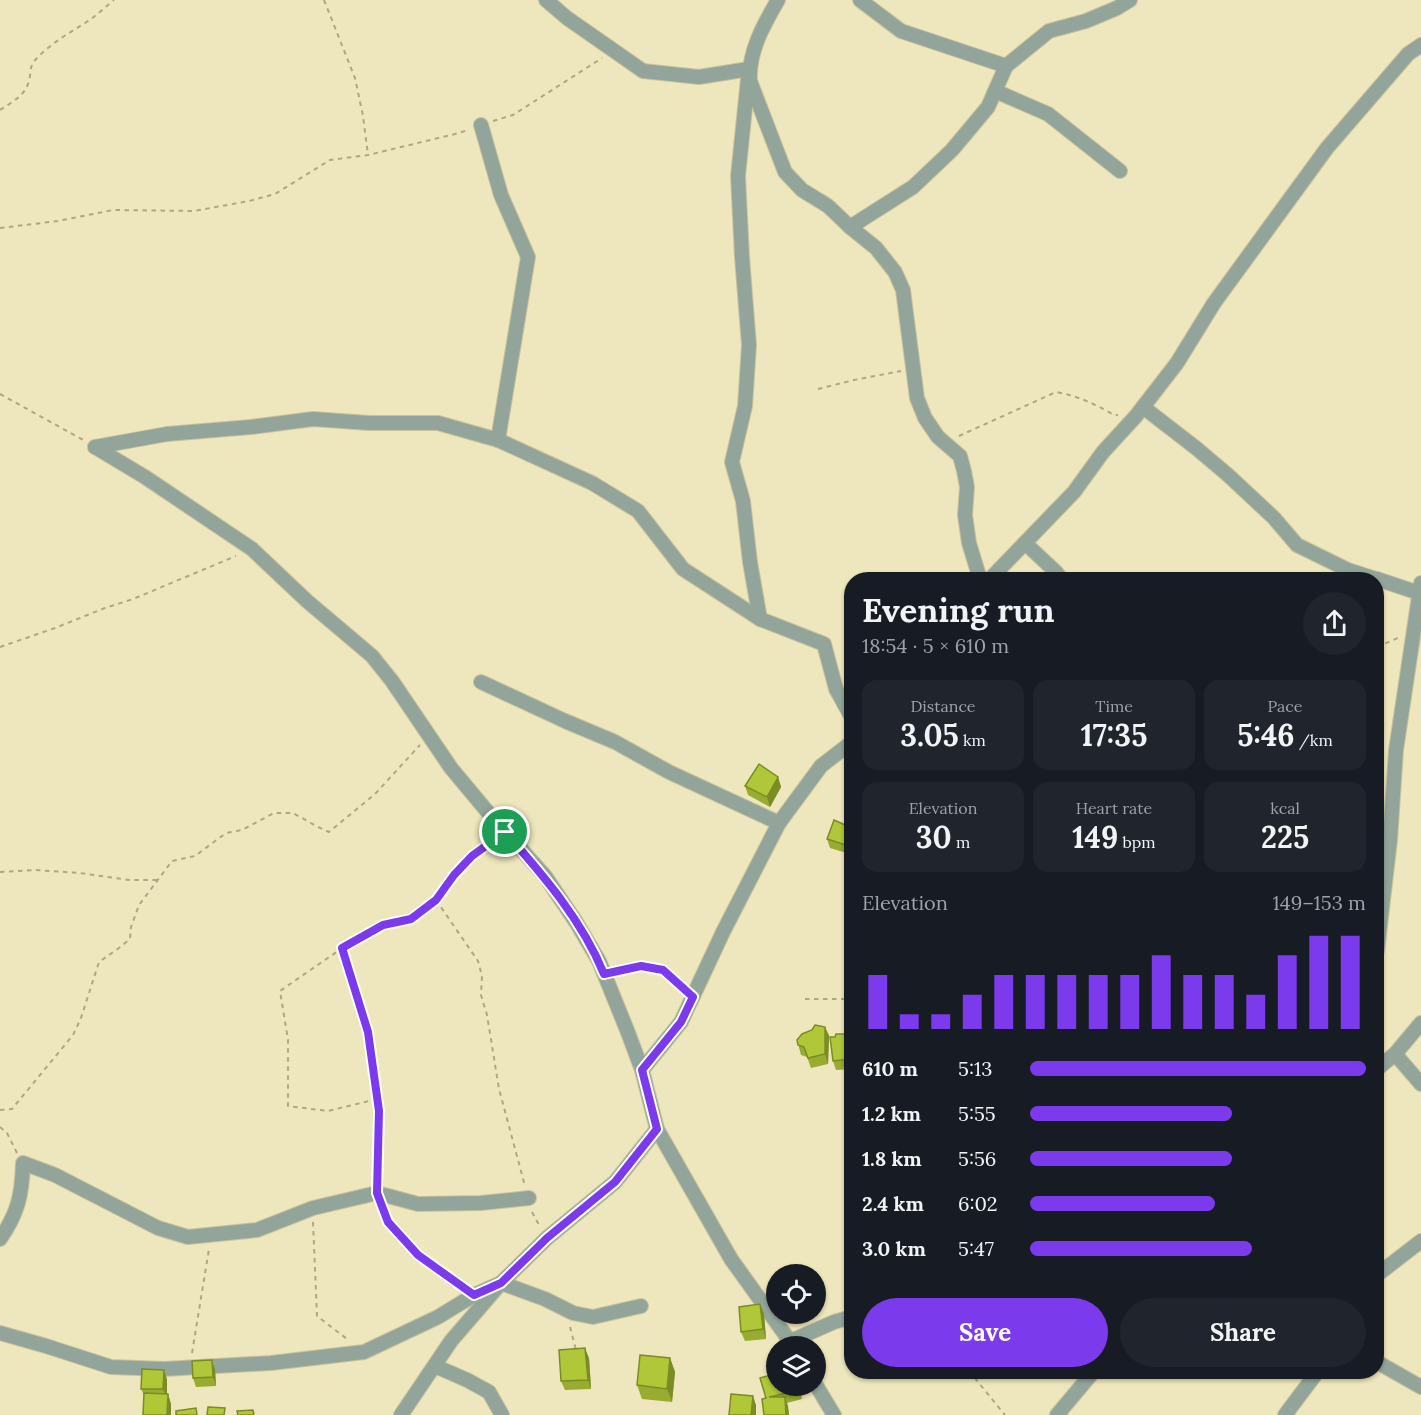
<!DOCTYPE html>
<html lang="en">
<head>
<meta charset="utf-8">
<style>
  :root { --surface:#171b24; --page:#20242c; --text:#f1f3f6; --muted:#9ea1a6; --accent:#7c3aed }
  body { margin:0; font-family:Lora,serif; background:var(--page); color:var(--text); height:100vh; display:flex; flex-direction:column; font-size:22px; white-space:nowrap }
  * { box-sizing:border-box; margin:0 }
  p { font-size:20px; color:var(--muted) }
  .icon { flex:none; width:33px; height:33px; fill:none; stroke:currentColor; stroke-width:2; stroke-linecap:round; stroke-linejoin:round }
  .map { position:relative; flex:1; overflow:hidden }
  .sheet { position:absolute; left:844px; top:572px; width:540px; height:807px; display:flex; flex-direction:column; background:var(--surface); border-radius:24px; box-shadow:0 2px 4px #0004 }
  .sheet>* { flex:none }
  .buttons { position:absolute; left:766px; top:1264px; display:grid; gap:12px }
  .buttons a { display:grid; place-items:center; width:60px; height:60px; border-radius:50%; background:var(--surface); box-shadow:0 2px 4px #0004; font-size:30px }
  .pin { position:absolute; display:grid; place-items:center; width:51px; height:51px; color:#fff; margin:-26px; border:3px solid #fff; border-radius:50%; box-shadow:0 2px 6px #0007 }
  .round { display:grid; place-items:center; flex:none; width:63px; height:63px; border-radius:32px; background:var(--page) }
  .head { display:flex; align-items:center; justify-content:space-between; height:102px; padding:0 18px }
  h1 { font-size:33px; font-weight:700; line-height:45px }
  .metrics { display:grid; grid-template-columns:repeat(3,1fr); gap:9px; height:102px; padding:6px 18px }
  .metrics div { display:grid; align-content:center; border-radius:15px; background:var(--page); text-align:center }
  .metrics b { font-size:30px; font-weight:700 }
  .metrics small { font-size:16px; font-weight:400 }
  .metrics p { font-size:16px }
  .chart { height:168px; padding:12px 18px }
  .chart p { display:flex; justify-content:space-between }
  .chart svg { width:100%; height:108px; margin-top:6px; stroke:var(--accent); stroke-width:6 }
  .cta { display:flex; gap:12px; margin-top:auto; padding:12px 18px }
  .cta a { flex:1; height:69px; border-radius:36px; background:var(--accent); color:#fff; font-size:24px; font-weight:700; line-height:69px; text-align:center }
  .cta a+a { background:var(--page); color:var(--text) }
  ul { padding:0 18px; list-style:none; font-size:20px }
  li { display:grid; grid-template-columns:96px 72px 1fr; align-items:center; height:45px }
  li i { height:15px; border-radius:8px; background:var(--accent) }
  .map>svg:first-child { display:block }
</style>
</head>
<body>
<div class="map">
<svg width="1421" height="1415" viewBox="0 0 1421 1415">
  <rect width="100%" height="100%" fill="#eee6bc"/>
  <g fill="none" stroke-linecap="round" stroke-linejoin="round">
    <g stroke="#c9c29d" stroke-width="16">
      <g id="minor">
        <path d="M546,0l21,18 76,53 56,6 50,-8 -11,107 4,81 7,88 -4,61 -13,56 11,39 7,61 10,57"/>
        <path d="M778,0c-14,24 -30,52 -28,81l35,91 17,18 26,16 22,21 26,21 19,24 8,18 14,108 8,20 13,19 22,19 4,15 3,16 -2,28 4,28 11,36"/>
        <path d="M860,0l41,31 105,35 43,-35 37,-10 31,-13 13,-8"/>
        <path d="M995,91l53,23 72,57"/>
        <path d="M481,125l20,70 27,62 -30,183"/>
        <path d="M850,227l63,-40 39,-37 36,-43 18,-41"/>
        <path d="M1143,407l53,41 32,27 46,43 23,27 51,25 28,9"/>
        <path d="M95,447l50,30 107,72 55,52 65,55 20,25 59,87 35,42 59,66 31,46 23,39 28,69 15,40 15,59"/>
        <path d="M95,447l72,-13 84,-7 62,-8 56,4h69l60,17 94,43 46,28 45,58 77,50 64,25 12,45 16,29"/>
        <path d="M1025,543l31,29 5,7"/>
        <path d="M990,579l84,-87 29,-40 33,-36 41,-53 37,-60 113,-155 81,-94 13,-9"/>
        <path d="M1377,579l42,14"/>
        <path d="M481,682l84,39 50,21 54,30 110,51"/>
        <path d="M1377,951l13,-111 6,-90 25,-167"/>
        <path d="M1395,1054l26,30"/>
        <path d="M1377,1069l18,-15 26,-31"/>
        <path d="M642,1070l39,-48 42,-90 56,-109 42,-57 31,-24"/>
        <path d="M0,1239c18,-26 22,-44 23,-76l32,12 103,53 30,9 69,-7 56,-22 64,-15 41,11 63,-1 48,-5"/>
        <path d="M1377,1275l44,-34"/>
        <path d="M0,1333l46,13 65,21 53,2 107,-6 93,-11 74,-35 36,-22 27,-12 44,16 28,14 20,4 48,-11"/>
        <path d="M791,1341l43,-19 18,-5"/>
        <path d="M1377,1362l44,25"/>
        <path d="M435,1366l32,14 22,12 13,23"/>
        <path d="M816,1385l18,30"/>
        <path d="M401,1415l50,-74 50,-58 46,-45 68,-56 42,-53 74,130 63,88"/>
        <path d="M1057,1415l37,-44"/>
        <path d="M1285,1415l33,-44"/>
      </g>
    </g>
    <g stroke="#ada785" stroke-width="2" stroke-dasharray="4.5 4.5" stroke-linecap="butt">
      <path d="M324,0l31,78 8,38 5,39"/>
      <path d="M0,110c12,-8 25,-14 29,-29 3,-12 -1,-14 10,-25 13,-13 30,-23 46,-33 10,-6 19,-15 29,-23"/>
      <path d="M493,121l20,-6 89,-57"/>
      <path d="M0,228l58,-7 55,-11 81,1 55,-10 26,-7 55,-34 38,-5 87,-21 13,-4"/>
      <path d="M818,389l36,-9 47,-9"/>
      <path d="M0,394l85,47"/>
      <path d="M959,436l97,-44c22,4 39,12 58,23h4"/>
      <path d="M0,647l55,-19 50,-20 28,-9 103,-43"/>
      <path d="M1377,647l23,-10"/>
      <path d="M0,872l35,-2 45,3 49,7h29"/>
      <path d="M436,900l42,61 4,15 -1,19 6,20 12,74 26,97"/>
      <path d="M342,948l26,84 11,79 -2,70"/>
      <path d="M616,971l25,-5 22,5 18,16"/>
      <path d="M805,999h47"/>
      <path d="M377,1099l-49,12 -40,-5v-66l-8,-49 71,-49 32,-17 28,-6 25,-19 18,-25 19,-19 23,-17"/>
      <path d="M0,1110l12,-1 61,-74 8,-17 18,-56 20,-14 11,-9 1,-12 8,-22 33,-44 23,-5 31,-23 16,-3 32,-17h19l25,14 11,5 46,-38 45,-49"/>
      <path d="M0,1127l7,6 10,20"/>
      <path d="M383,1210c14,34 50,55 79,76"/>
      <path d="M532,1212l7,13"/>
      <path d="M313,1222l4,94 30,23"/>
      <path d="M570,1327l6,23"/>
      <path d="M192,1353l17,-104"/>
      <path d="M969,1371l36,44"/>
    </g>
    <use href="#minor" stroke="#93a59a" stroke-width="14"/>
  </g>
  <g fill="#97ac30">
    <path d="M778,777l3,10 -11,20 -22,-12 -3,-9z"/>
    <path d="M852,828v20l-2,6 -20,-6 -3,-9z"/>
    <path d="M825,1027l4,9 -1,28 -17,4 -4,-11 -6,-2 -4,-15z"/>
    <path d="M851,1037h1v32l-16,1 -3,-9z"/>
    <path d="M760,1304l4,10 2,25 -21,2 -4,-9z"/>
    <path d="M589,1358l2,31 -26,1 -4,-9z"/>
    <path d="M670,1358l5,14 -3,30 -30,-3 -5,-14z"/>
    <path d="M212,1360l3,10 1,16 -20,1 -3,-9z"/>
    <path d="M167,1379v15h1l3,10 -27,-9 -3,-6z"/>
    <path d="M799,1386l3,13 -15,4 2,12h-25l2,-17z"/>
  </g>
  <g fill="#7b8c27">
    <path d="M778,777l3,10 -11,20 -3,-10z"/>
    <path d="M852,830v18l-2,6 -4,-9z"/>
    <path d="M825,1027l4,9 -1,28 -3,-10z"/>
    <path d="M760,1304l4,10 2,25 -3,-10z"/>
    <path d="M585,1348l4,10 2,31 -3,-9z"/>
    <path d="M670,1358l5,14 -3,30 -5,-13z"/>
    <path d="M212,1360l3,10 1,16 -3,-9z"/>
    <path d="M164,1370l3,9v20l-4,-10z"/>
    <path d="M168,1394l3,10v11h-4z"/>
    <path d="M753,1396l3,9v10h-5z"/>
    <path d="M785,1397l3,9 1,9h-3z"/>
  </g>
  <g fill="#b0c838" stroke="#7b8c27" stroke-width="1.5">
    <path d="M759,764l19,13 -11,20 -22,-11z"/>
    <path d="M834,820l18,8 -6,17 -19,-6z"/>
    <path d="M815,1025l10,2v27l-17,4 -4,-11 -6,-2 -1,-5 5,-6 10,-4z"/>
    <path d="M836,1034h13l3,3v22l-19,2 -3,-24h5z"/>
    <path d="M760,1304l3,25 -22,3 -2,-25z"/>
    <path d="M585,1348l3,32 -27,1 -2,-31z"/>
    <path d="M640,1355l30,3 -3,31 -30,-4z"/>
    <path d="M212,1360l1,17 -20,1 -1,-17z"/>
    <path d="M142,1369l22,1 -1,19h-22z"/>
    <path d="M777,1373v13h21l1,4 -30,7h16l1,18h-22l-2,-16 4,-1 -6,-20z"/>
    <path d="M144,1393l24,1 -1,21h-24z"/>
    <path d="M731,1394l22,2 -2,19h-22z"/>
    <path d="M208,1407l17,1 -1,7h-17z"/>
    <path d="M196,1408l1,7h-21v-4z"/>
    <path d="M253,1410l1,5h-16l-1,-4z"/>
  </g>
  <g fill="none" stroke-linecap="round" stroke-linejoin="round">
    <g stroke="#fff" stroke-width="12">
      <path id="route" d="M505,832c38,43 77,88 99,142l37,-8 22,4 30,27 -12,25 -39,48 15,59 -42,53 -68,56 -46,45 -27,12 -56,-40 -30,-33 -11,-29 2,-82 -11,-79 -26,-84 41,-23 28,-6 25,-19 18,-25 18,-19z"/>
    </g>
    <use href="#route" stroke="#7c3aed" stroke-width="8"/>
  </g>
</svg>
<div class="buttons">
<a><svg class="icon" aria-label="locate" viewBox="0 0 24 24"><circle cx="12" cy="12" r="6"/><path d="M12 2v4M12 18v4M2 12h4M18 12h4"/></svg></a>
<a><svg class="icon" aria-label="layers" viewBox="0 0 24 24"><path d="M12 4l9 5-9 5-9-5zM3 14l9 5 9-5"/></svg></a>
</div>
<div class="pin" style="left:505px;top:832px;background:#1e9e55"><svg class="icon" aria-label="arrive" viewBox="0 0 24 24"><path d="M6 21V4h12l-3 4 3 4H6"/></svg></div>
<section class="sheet">
<div class="head"><div><h1>Evening run</h1><p>18:54 · 5 × 610 m</p></div><a class="round"><svg class="icon" aria-label="share" viewBox="0 0 24 24"><path d="M12 15V3M7 8l5-5 5 5M5 13v7h14v-7"/></svg></a></div>
<div class="metrics">
<div><p>Distance</p><b>3.05<small> km</small></b></div>
<div><p>Time</p><b>17:35</b></div>
<div><p>Pace</p><b>5:46<small> /km</small></b></div>
</div>
<div class="metrics">
<div><p>Elevation</p><b>30<small> m</small></b></div>
<div><p>Heart rate</p><b>149<small> bpm</small></b></div>
<div><p>kcal</p><b>225</b></div>
</div>
<div class="chart"><p><span>Elevation</span>149–153 m</p>
<svg viewBox="0 0 160 44" preserveAspectRatio="none"><path d="M5 44V22M15 44V38M25 44V38M35 44V30M45 44V22M55 44V22M65 44V22M75 44V22M85 44V22M95 44V14M105 44V22M115 44V22M125 44V30M135 44V14M145 44V6M155 44V6"/></svg>
</div>
<ul>
<li><b>610 m</b>5:13<i style="width:100%"></i></li>
<li><b>1.2 km</b>5:55<i style="width:60%"></i></li>
<li><b>1.8 km</b>5:56<i style="width:60%"></i></li>
<li><b>2.4 km</b>6:02<i style="width:55%"></i></li>
<li><b>3.0 km</b>5:47<i style="width:66%"></i></li>
</ul>
<div class="cta"><a>Save</a><a>Share</a></div>
</section>
</div>
</body>
</html>
